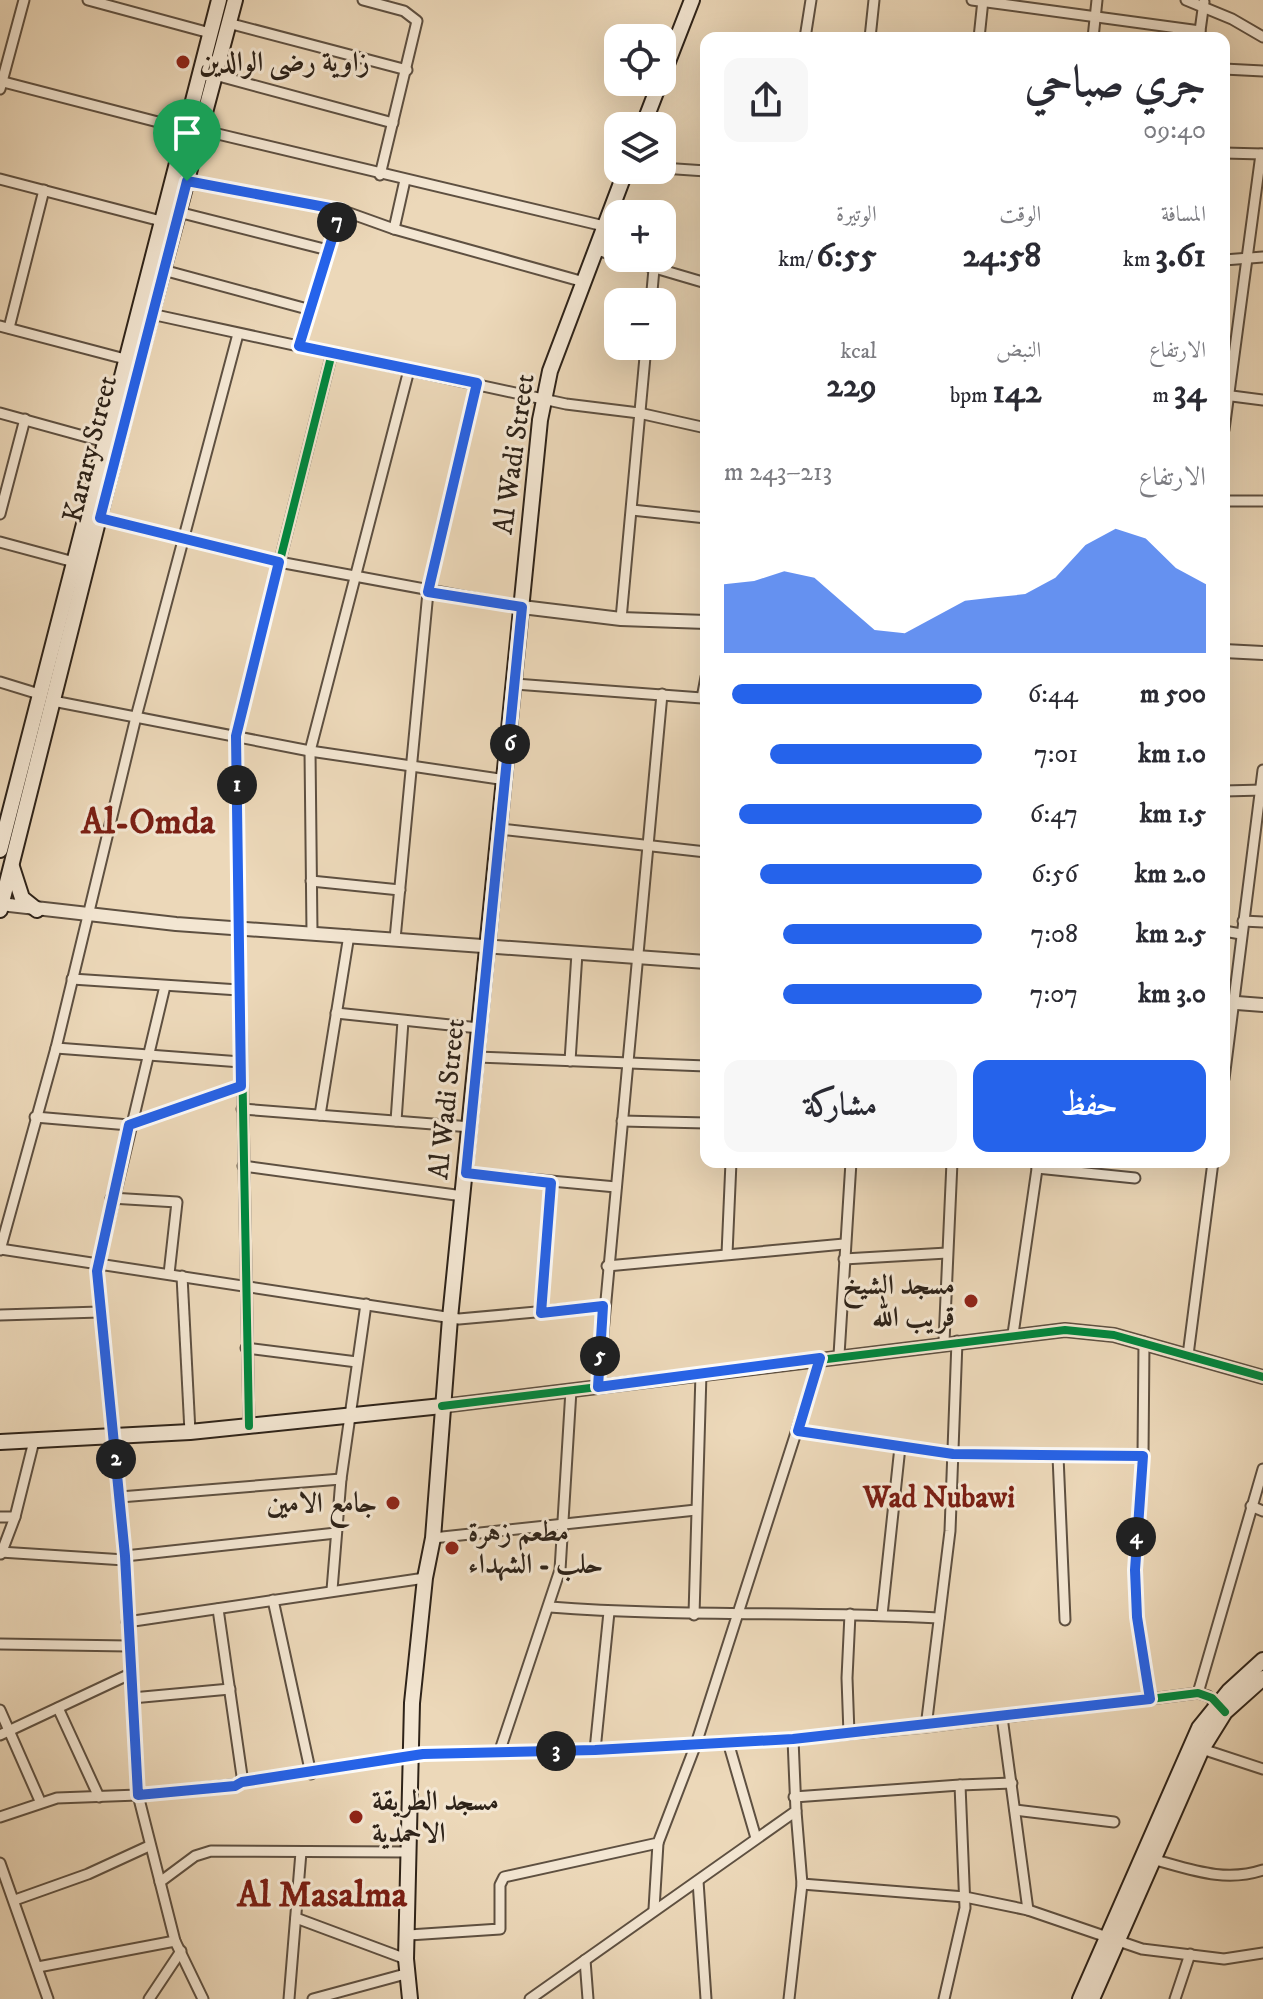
<!DOCTYPE html>
<html lang="ar">
<head>
<meta charset="utf-8">
<style>
  :root { --surface:#fff; --page:#f7f7f7; --text:#2b2b33; --muted:#7c7c81; --accent:#2563eb }
  body { margin:0; font-family:"IM FELL DW Pica",Amiri,serif; background:var(--page); color:var(--text); direction:rtl; height:100vh; display:flex; flex-direction:column; font-size:30px; white-space:nowrap }
  * { box-sizing:border-box; margin:0 }
  p { font-size:26px; color:var(--muted) }
  .icon { flex:none; width:44px; height:44px; fill:none; stroke:currentColor; stroke-width:2; stroke-linecap:round; stroke-linejoin:round }
  .map { position:relative; flex:1; overflow:hidden; direction:ltr }
  .panel { position:absolute; left:700px; top:32px; width:530px; height:1136px; display:flex; flex-direction:column; background:var(--surface); border-radius:16px; box-shadow:0 8px 32px #0002; direction:rtl }
  .panel>* { flex:none }
  .tools { position:absolute; left:604px; top:24px; display:grid; gap:16px }
  .tools a { display:grid; place-items:center; width:72px; height:72px; border-radius:16px; background:var(--surface); box-shadow:0 8px 32px #0002; font-size:40px }
  .pin { position:absolute; display:grid; place-items:center; width:68px; height:68px; color:#fff; margin:-82px -34px; border-radius:50% 50% 50% 0; rotate:-45deg; box-shadow:0 0 8px #0007 }
  .pin .icon { rotate:45deg }
  .km { position:absolute; width:40px; height:40px; margin:-20px; border-radius:50%; background:#222; color:#fff; font-size:22px; line-height:40px; text-align:center }
  .round { display:grid; place-items:center; flex:none; width:84px; height:84px; border-radius:16px; background:var(--page) }
  .headline { display:flex; align-items:center; justify-content:space-between; height:136px; padding:0 24px }
  h1 { font-size:44px; font-weight:800; line-height:60px }
  .metrics { display:grid; grid-template-columns:repeat(3,1fr); gap:12px; height:136px; padding:8px 24px }
  .metrics div { display:grid; align-content:center }
  .metrics b { font-size:34px; font-weight:800 }
  .metrics small { font-size:22px; font-weight:400 }
  .metrics p { font-size:22px }
  .chart { height:224px; padding:16px 24px }
  .chart p { display:flex; justify-content:space-between }
  .chart svg { width:100%; height:144px; margin-top:8px; fill:var(--accent); opacity:.7 }
  .action { display:flex; gap:16px; margin-top:auto; padding:16px 24px }
  .action a { flex:1; height:92px; border-radius:16px; background:var(--accent); color:#fff; font-size:32px; font-weight:800; line-height:92px; text-align:center }
  .action a+a { background:var(--page); color:var(--text) }
  ul { padding:0 24px; list-style:none; font-size:26px }
  li { display:grid; grid-template-columns:128px 96px 1fr; align-items:center; height:60px }
  li i { height:20px; border-radius:10px; background:var(--accent) }
  .map>svg:first-child { display:block }
</style>
</head>
<body>
<div class="map">
<svg width="1263" height="1999" viewBox="0 0 1263 1999">
  <rect width="100%" height="100%" fill="#ecd8b9"/>
  <filter id="stains"><feTurbulence type="fractalNoise" baseFrequency=".0025" numOctaves="4"/><feColorMatrix values="0 0 0 0 .2 0 0 0 0 .09 0 0 0 0 .02 0 0 0 .5 -.17"/></filter>
  <radialGradient id="worn" r=".72"><stop offset=".6" stop-color="#630" stop-opacity="0"/><stop offset="1" stop-color="#630" stop-opacity=".3"/></radialGradient>
  <g fill="none" stroke-linecap="round" stroke-linejoin="round">
    <g stroke="#5e5041" stroke-width="13">
      <g id="minor">
        <path d="M88,0l122,33"/>
        <path d="M363,0l41,11 13,10 -37,154"/>
        <path d="M972,0l228,31"/>
        <path d="M1186,0l46,19 31,18"/>
        <path d="M228,23l179,47"/>
        <path d="M805,38l6,-38"/>
        <path d="M870,38l4,-38"/>
        <path d="M979,38l4,-38"/>
        <path d="M1093,38l4,-38"/>
        <path d="M1199,38l5,-36"/>
        <path d="M1224,69l39,2"/>
        <path d="M215,75l178,48"/>
        <path d="M0,81l185,48"/>
        <path d="M0,89l24,-89"/>
        <path d="M201,130l403,96"/>
        <path d="M1224,153l39,1"/>
        <path d="M662,168l44,3"/>
        <path d="M0,179l161,42"/>
        <path d="M187,181l154,29"/>
        <path d="M178,212l150,38"/>
        <path d="M394,229l11,-49"/>
        <path d="M595,249l23,8"/>
        <path d="M621,258l85,25"/>
        <path d="M1224,260l39,-3"/>
        <path d="M163,270l148,40"/>
        <path d="M651,302l3,-33"/>
        <path d="M151,314l415,90 73,9 67,15"/>
        <path d="M0,326l125,33"/>
        <path d="M9,328l35,-138"/>
        <path d="M299,346l42,-136 53,19 190,53"/>
        <path d="M1224,395l39,5"/>
        <path d="M0,413l105,29"/>
        <path d="M1224,430l37,-276"/>
        <path d="M1224,501h39"/>
        <path d="M632,510l74,8"/>
        <path d="M0,514l25,-95"/>
        <path d="M95,516l184,46 243,45"/>
        <path d="M0,542l74,20"/>
        <path d="M621,619l25,-273"/>
        <path d="M0,682l39,12"/>
        <path d="M515,684l187,14 4,-21"/>
        <path d="M53,701l257,50 196,29"/>
        <path d="M1224,791l39,-1"/>
        <path d="M500,829l206,23"/>
        <path d="M311,881l89,9"/>
        <path d="M1243,921l20,1"/>
        <path d="M1224,931l17,3"/>
        <path d="M312,932l-2,-181 99,-381"/>
        <path d="M395,939l33,-347 49,-209"/>
        <path d="M72,979l167,11"/>
        <path d="M165,986l-68,285 28,285 13,239 37,146 28,58"/>
        <path d="M336,1013l143,15"/>
        <path d="M56,1048l185,14"/>
        <path d="M477,1057l229,9"/>
        <path d="M570,1061l7,-108"/>
        <path d="M1224,1079l39,-309"/>
        <path d="M242,1109l229,18"/>
        <path d="M320,1115l29,-180"/>
        <path d="M35,1117l94,8 112,-39"/>
        <path d="M396,1121l7,-100"/>
        <path d="M622,1121l84,2"/>
        <path d="M243,1166l220,30"/>
        <path d="M1037,1168l98,10"/>
        <path d="M466,1173l150,14"/>
        <path d="M111,1198l66,4 -8,72"/>
        <path d="M0,1249l459,70 144,-13"/>
        <path d="M0,1250l56,-202 80,-331 102,-383"/>
        <path d="M727,1254l4,-92"/>
        <path d="M844,1259l103,-6"/>
        <path d="M607,1266l237,-22"/>
        <path d="M182,1276l8,156"/>
        <path d="M541,1313l10,-130"/>
        <path d="M0,1315l100,-3"/>
        <path d="M1013,1334l25,-172"/>
        <path d="M944,1342l8,-180"/>
        <path d="M1144,1342l-1,114 -8,114 2,47 13,82"/>
        <path d="M246,1348l111,14"/>
        <path d="M839,1355l12,-193"/>
        <path d="M1188,1355l25,-193"/>
        <path d="M598,1387l64,-693"/>
        <path d="M249,1426l-13,-690 96,-383"/>
        <path d="M798,1431l155,23 190,2"/>
        <path d="M1058,1456l7,164"/>
        <path d="M120,1497l221,-18"/>
        <path d="M1251,1506l12,5"/>
        <path d="M0,1517h15"/>
        <path d="M433,1538l263,-28"/>
        <path d="M0,1552l125,8"/>
        <path d="M1,1554l14,-37 19,-76"/>
        <path d="M125,1556l211,-23"/>
        <path d="M332,1590l9,-111 25,-175"/>
        <path d="M273,1600l38,174"/>
        <path d="M550,1607c129,10 259,4 389,11"/>
        <path d="M694,1615l7,-242"/>
        <path d="M882,1615l18,-168"/>
        <path d="M127,1622l298,-44"/>
        <path d="M0,1644l128,2"/>
        <path d="M1198,1693l65,-224"/>
        <path d="M132,1698l98,-9"/>
        <path d="M58,1708l41,89"/>
        <path d="M0,1710l40,91"/>
        <path d="M1002,1717l26,193"/>
        <path d="M926,1727l24,-196 7,-190"/>
        <path d="M849,1734l-2,-56 3,-64"/>
        <path d="M0,1735l130,-61"/>
        <path d="M728,1742l28,96"/>
        <path d="M1202,1749l61,20"/>
        <path d="M595,1750l14,-138"/>
        <path d="M499,1753l61,-183 11,-180"/>
        <path d="M242,1782l181,-28 172,-4 198,-11 133,-12 272,-34 10,3 12,10"/>
        <path d="M960,1785l52,-2"/>
        <path d="M794,1797l166,-12 5,123 -21,91"/>
        <path d="M1015,1810l99,12"/>
        <path d="M0,1817l57,-19 81,-3 102,-11 2,-8 -24,-167"/>
        <path d="M1152,1859c38,10 72,24 111,11"/>
        <path d="M0,1863l48,136"/>
        <path d="M698,1881l8,118"/>
        <path d="M160,1882l35,-26 16,-5 199,1"/>
        <path d="M802,1884l163,13 63,13 114,39 82,10 39,-6"/>
        <path d="M15,1900l73,-26 61,-28"/>
        <path d="M654,1909l4,-66"/>
        <path d="M296,1918l110,41"/>
        <path d="M409,1935l91,-6v-44l4,-8 154,-34 38,-99 124,-386"/>
        <path d="M585,1960l3,39"/>
        <path d="M38,1967l137,-26"/>
        <path d="M149,1999l32,-48"/>
        <path d="M289,1999l12,-147"/>
        <path d="M313,1999l96,-26"/>
        <path d="M530,1999l266,-188 -3,-72"/>
        <path d="M789,1999l13,-115 -6,-73"/>
        <path d="M1175,1999l15,-45"/>
      </g>
    </g>
    <g stroke="#5e5041" stroke-width="16">
      <g id="tertiary">
        <path d="M522,607l99,12 85,3"/>
        <path d="M1224,651l39,2"/>
        <path d="M0,904l176,20 530,38"/>
        <path d="M1224,1002l39,3"/>
        <path d="M442,1406l623,-76 49,5 149,42"/>
      </g>
    </g>
    <g stroke="#2e2319" stroke-width="18">
      <g id="secondary">
        <path d="M662,77l30,-77"/>
        <path d="M643,126l17,-44"/>
        <path d="M0,850l219,-850"/>
        <path d="M12,867l10,31 15,12"/>
        <path d="M0,910l135,-535 100,-375"/>
        <path d="M0,1442l190,-10 252,-26"/>
        <path d="M410,1999l-4,-40 6,-256 13,-125 8,-40 17,-220 90,-898 10,-49 76,-201"/>
        <path d="M1080,1999l119,-271 30,-37 34,-31"/>
        <path d="M1092,1999l110,-250 23,-37 38,-34"/>
      </g>
    </g>
    <use href="#minor" stroke="#f3e6d2" stroke-width="9"/>
    <use href="#tertiary" stroke="#f3e6d2" stroke-width="12"/>
    <use href="#secondary" stroke="#f3e6d2" stroke-width="14"/>
    <g stroke="#f3e6d2" stroke-width="13">
      <g id="cycleway">
        <path d="M442,1406l623,-76 49,5 149,42"/>
        <path d="M249,1426l-13,-690 96,-383"/>
        <path d="M242,1782l181,-28 172,-4 198,-11 133,-12 272,-34 14,5 13,14"/>
      </g>
    </g>
    <use href="#cycleway" stroke="#00873e" stroke-width="8"/>
  </g>
  <g fill="none" stroke-linecap="round" stroke-linejoin="round">
    <g stroke="#fff" stroke-width="16">
      <path id="route" d="M187,181l154,29 -42,136 178,37 -49,209 94,15 -56,566 85,10 -10,130 62,-7 -5,81 222,-29 -22,73 155,23 190,2 -8,114 2,47 13,82 -357,40 -198,11 -172,4 -181,28 -7,4 -97,9 -13,-239 -28,-285 32,-146 112,-39 -5,-350 43,-174 -179,-44z"/>
    </g>
    <use href="#route" stroke="#2563eb" stroke-width="10"/>
  </g>
  <g fill="#8f2418" stroke="#f3e6d2" stroke-width="3">
    <circle cx="183" cy="62" r="8"/>
    <circle cx="971" cy="1301" r="8"/>
    <circle cx="393" cy="1503" r="8"/>
    <circle cx="452" cy="1548" r="8"/>
    <circle cx="356" cy="1817" r="8"/>
  </g>
  <g text-anchor="middle" dominant-baseline="central" stroke-width="6" stroke-linejoin="round" paint-order="stroke">
    <g font-size="28" font-weight="bold" fill="#2e2319" stroke="#f3e6d2" text-anchor="start">
      <text x="199" y="62">زاوية رضى الوالدين</text>
      <text x="955" y="1285" text-anchor="end">مسجد الشيخ<tspan x="955" dy="32">قريب الله</tspan></text>
      <text x="377" y="1503" text-anchor="end">جامع الامين</text>
      <text x="468" y="1532">مطعم زهرة<tspan x="468" dy="32">حلب - الشهداء</tspan></text>
      <text x="372" y="1801">مسجد الطريقة<tspan x="372" dy="32">الاحمدية</tspan></text>
    </g>
    <g font-size="28" fill="#2e2319" stroke="#f3e6d2">
      <text transform="translate(90 449) rotate(-76)">Karary Street</text>
      <text transform="translate(514 454) rotate(-82)">Al Wadi Street</text>
      <text transform="translate(447 1099) rotate(-84)">Al Wadi Street</text>
    </g>
    <g font-size="30" font-weight="bold" fill="#7a1f14" stroke="#f3e6d2">
      <text x="939" y="1498">Wad Nubawi</text>
    </g>
    <g font-size="36" font-weight="bold" fill="#7a1f14" stroke="#f3e6d2">
      <text x="148" y="822">Al-Omda</text>
      <text x="322" y="1895">Al Masalma</text>
    </g>
  </g>
  <rect width="100%" height="100%" filter="url(#stains)"/>
  <rect width="100%" height="100%" fill="url(#worn)"/>
</svg>
<div class="tools">
<a><svg class="icon" aria-label="locate" viewBox="0 0 24 24"><circle cx="12" cy="12" r="6"/><path d="M12 2v4M12 18v4M2 12h4M18 12h4"/></svg></a>
<a><svg class="icon" aria-label="layers" viewBox="0 0 24 24"><path d="M12 4l9 5-9 5-9-5zM3 14l9 5 9-5"/></svg></a>
<a>+</a>
<a>−</a>
</div>
<div class="pin" style="left:187px;top:181px;background:#1e9e55"><svg class="icon" aria-label="arrive" viewBox="0 0 24 24"><path d="M6 21V4h12l-3 4 3 4H6"/></svg></div>
<b class="km" style="left:237px;top:785px">1</b>
<b class="km" style="left:116px;top:1459px">2</b>
<b class="km" style="left:556px;top:1751px">3</b>
<b class="km" style="left:1136px;top:1537px">4</b>
<b class="km" style="left:600px;top:1356px">5</b>
<b class="km" style="left:510px;top:744px">6</b>
<b class="km" style="left:337px;top:222px">7</b>
<section class="panel">
<div class="headline"><div><h1>جري صباحي</h1><p>09:40</p></div><a class="round"><svg class="icon" aria-label="share" viewBox="0 0 24 24"><path d="M12 15V3M7 8l5-5 5 5M5 13v7h14v-7"/></svg></a></div>
<div class="metrics">
<div><p>المسافة</p><b>3.61<small> km</small></b></div>
<div><p>الوقت</p><b>24:58</b></div>
<div><p>الوتيرة</p><b>6:55<small> /km</small></b></div>
</div>
<div class="metrics">
<div><p>الارتفاع</p><b>34<small> m</small></b></div>
<div><p>النبض</p><b>142<small> bpm</small></b></div>
<div><p>kcal</p><b>229</b></div>
</div>
<div class="chart"><p><span>الارتفاع</span>213–243 m</p>
<svg viewBox="0 0 160 44" preserveAspectRatio="none"><path d="M0 44V23L10 22L20 19L30 21L40 29L50 37L60 38L70 33L80 28L90 27L100 26L110 21L120 11L130 6L140 9L150 18L160 23V44z"/></svg>
</div>
<ul>
<li><b>500 m</b>6:44<i style="width:97%"></i></li>
<li><b>1.0 km</b>7:01<i style="width:82%"></i></li>
<li><b>1.5 km</b>6:47<i style="width:94%"></i></li>
<li><b>2.0 km</b>6:56<i style="width:86%"></i></li>
<li><b>2.5 km</b>7:08<i style="width:77%"></i></li>
<li><b>3.0 km</b>7:07<i style="width:77%"></i></li>
</ul>
<div class="action"><a>حفظ</a><a>مشاركة</a></div>
</section>
</div>
</body>
</html>
